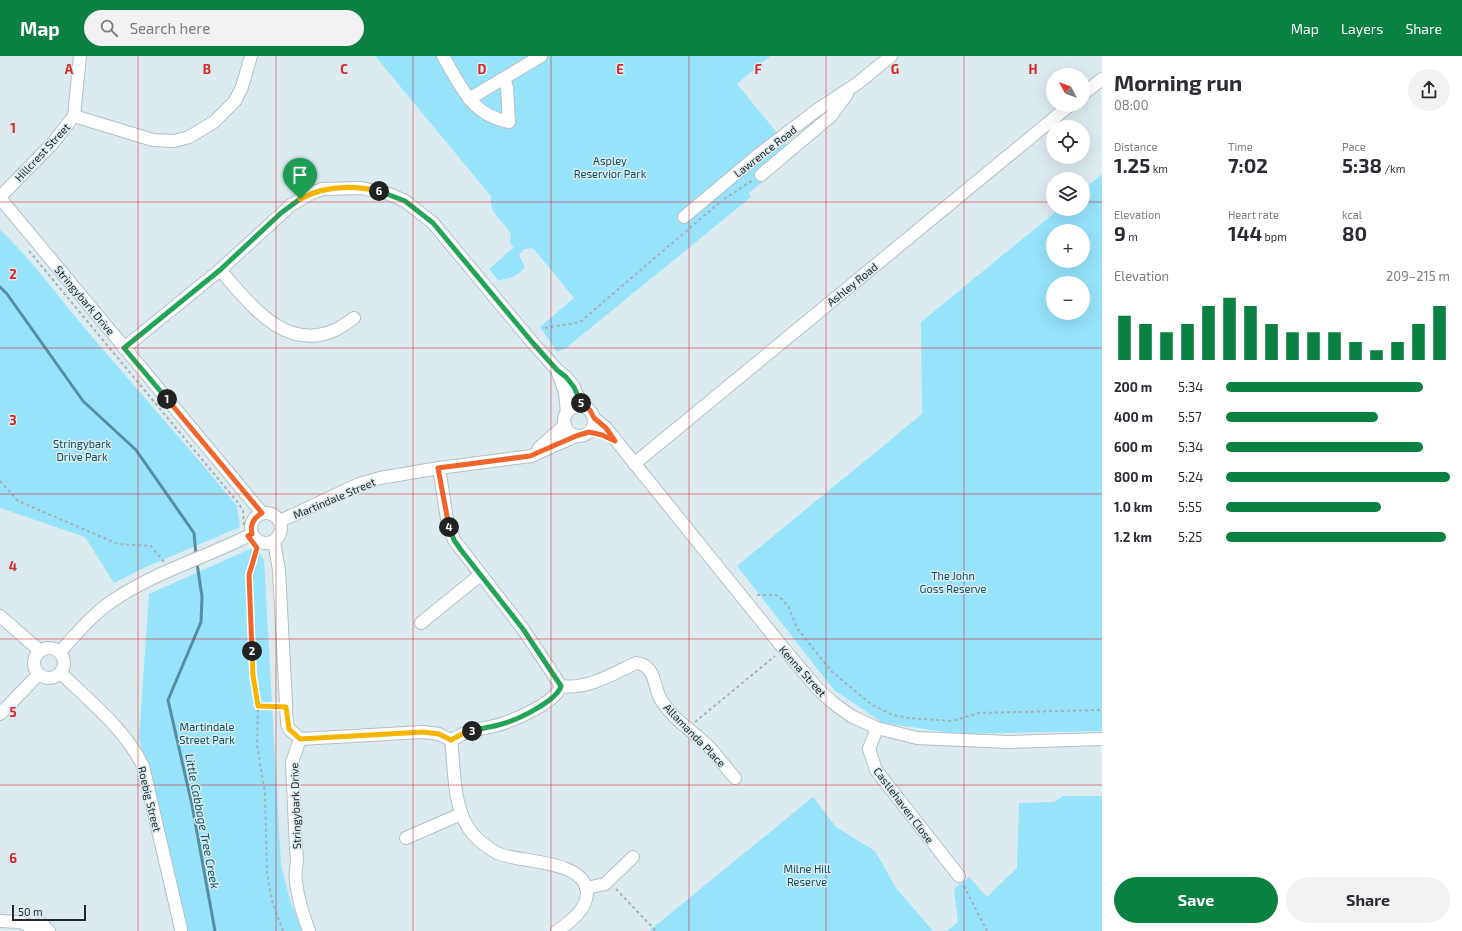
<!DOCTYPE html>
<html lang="en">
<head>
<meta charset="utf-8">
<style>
  :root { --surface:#fff; --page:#f2f2f3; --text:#2b2b33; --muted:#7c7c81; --accent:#0b8043 }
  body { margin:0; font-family:"Exo 2",sans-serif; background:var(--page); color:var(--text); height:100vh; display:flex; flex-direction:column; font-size:15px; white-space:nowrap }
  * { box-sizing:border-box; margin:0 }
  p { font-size:13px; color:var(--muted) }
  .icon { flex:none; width:22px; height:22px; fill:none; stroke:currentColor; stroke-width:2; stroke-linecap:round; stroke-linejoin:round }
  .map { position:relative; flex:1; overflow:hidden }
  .drawer { display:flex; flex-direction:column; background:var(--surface); width:360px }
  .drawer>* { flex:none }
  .needle { width:26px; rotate:311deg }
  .buttons { position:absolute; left:1046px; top:12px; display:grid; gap:8px }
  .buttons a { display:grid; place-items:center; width:44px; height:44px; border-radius:50%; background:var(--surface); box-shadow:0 4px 16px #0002; font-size:20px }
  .scale { position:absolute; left:12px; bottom:10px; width:74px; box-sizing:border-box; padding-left:4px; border:2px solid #23292a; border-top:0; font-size:11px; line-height:14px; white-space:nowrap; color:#23292a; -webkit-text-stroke:3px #dcebf0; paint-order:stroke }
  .pin { position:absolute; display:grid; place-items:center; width:34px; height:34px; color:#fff; margin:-41px -17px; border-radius:50% 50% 50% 0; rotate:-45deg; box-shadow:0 0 4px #0007 }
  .pin .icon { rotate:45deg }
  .km { position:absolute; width:20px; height:20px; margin:-10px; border-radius:50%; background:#222; color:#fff; font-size:11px; line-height:20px; text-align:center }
  .round { display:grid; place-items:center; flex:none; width:42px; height:42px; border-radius:21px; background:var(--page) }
  .head { display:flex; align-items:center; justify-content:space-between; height:68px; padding:0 12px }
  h1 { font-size:22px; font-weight:700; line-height:30px }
  .stats { display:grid; grid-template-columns:repeat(3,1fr); gap:6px; height:68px; padding:4px 12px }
  .stats div { display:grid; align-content:center }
  .stats b { font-size:20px; font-weight:700 }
  .stats small { font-size:11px; font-weight:400 }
  .stats p { font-size:11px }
  .chart { height:112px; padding:8px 12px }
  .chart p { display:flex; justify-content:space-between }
  .chart svg { width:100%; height:72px; margin-top:4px; stroke:var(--accent); stroke-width:6 }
  .button { display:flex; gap:8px; margin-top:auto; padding:8px 12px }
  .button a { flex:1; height:46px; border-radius:24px; background:var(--accent); color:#fff; font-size:16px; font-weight:700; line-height:46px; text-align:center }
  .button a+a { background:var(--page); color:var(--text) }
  ul { padding:0 12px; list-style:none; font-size:13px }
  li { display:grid; grid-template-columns:64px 48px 1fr; align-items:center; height:30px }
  li i { height:10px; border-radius:5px; background:var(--accent) }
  header { display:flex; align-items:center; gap:24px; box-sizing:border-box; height:56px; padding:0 20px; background:var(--accent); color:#fff }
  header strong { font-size:19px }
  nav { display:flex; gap:22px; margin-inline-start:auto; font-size:14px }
  .search { width:280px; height:36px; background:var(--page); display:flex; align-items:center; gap:10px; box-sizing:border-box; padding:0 14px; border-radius:22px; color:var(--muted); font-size:15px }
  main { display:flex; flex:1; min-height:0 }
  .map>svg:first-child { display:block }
</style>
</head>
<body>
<header>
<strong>Map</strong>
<div class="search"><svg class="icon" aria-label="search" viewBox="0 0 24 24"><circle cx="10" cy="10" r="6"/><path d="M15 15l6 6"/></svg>Search here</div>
<nav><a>Map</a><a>Layers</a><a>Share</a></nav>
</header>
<main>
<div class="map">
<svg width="1102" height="875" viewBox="0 0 1102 875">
  <rect width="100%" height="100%" fill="#dcebf0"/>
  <g fill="#96e3fb" fill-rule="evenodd">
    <path d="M375,0h395l-33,28 58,71 -46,38 2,4 -185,151 -9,4 -17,-25 34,-29 -41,-50 -9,1 -5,6 6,12c-7,9 -14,12 -27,13l-9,-11 25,-22 -4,-4 1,-9c-8,-14 -22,-19 -20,-38z"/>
    <path d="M1102,118v557l-143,3 -76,-11 -49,-33 -97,-124 185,-152 -1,-92 138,-113h24v-19zM1053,175h30v30h-30zM1053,227h30v30h-30z"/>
    <path d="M0,174c35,33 62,72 93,108 48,56 97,111 144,168l3,21 -94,40 -32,16 -29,-46 -85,-29z"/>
    <path d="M250,493l9,3 5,8 17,305 9,35 12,31h-115l-48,-193 10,-144z"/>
    <path d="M1063,740h39v135h-155l11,-9 -4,-33 15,-12 18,20 30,-29 2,-65 35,-1z"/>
    <path d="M813,741l23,30 39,24 21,37 37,43h-284z"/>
  </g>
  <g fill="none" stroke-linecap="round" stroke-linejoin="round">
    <g stroke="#558ea0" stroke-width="3">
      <path d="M0,231l7,7 76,107 53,49 58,83 2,22"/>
      <path d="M197,507l5,34 -1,25 -33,78 24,105 23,126"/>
    </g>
    <g stroke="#b2c0c5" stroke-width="14">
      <g id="minor">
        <path d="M443,0c18,30 28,59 66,66l-2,-34 -3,-10"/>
        <path d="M1083,38l19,-15"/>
        <path d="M469,43l72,-43"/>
        <path d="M74,60l79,24 21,1 15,-4 25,-15 21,-21 7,-14 9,-31"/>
        <path d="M761,119l70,-59 16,-22"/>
        <path d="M0,141l52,-53 22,-28 6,-60"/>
        <path d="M0,142l262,315"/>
        <path d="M684,161l74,-62 59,-45 41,-27 33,-27"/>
        <path d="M220,214c29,32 64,83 115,60 7,-3 13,-8 19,-12"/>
        <path d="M124,292l96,-78 71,-65 19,-11 12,-5 39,-1 28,6 16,7 28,22 99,119 25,28 9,7 8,10 8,19"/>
        <path d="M558,317l7,19 2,21"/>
        <circle cx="579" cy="365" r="15"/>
        <path d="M594,362l12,10 178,221 33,39 15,14 19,14 26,12 40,10 91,4 94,-3"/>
        <path d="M539,392l26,-23"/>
        <path d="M634,408l436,-359"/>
        <path d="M439,412l8,51 7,21 69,89 38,57"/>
        <circle cx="266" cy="472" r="15"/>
        <path d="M280,465l79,-37 21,-6 59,-10 92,-12 45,-20"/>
        <path d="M274,486l5,28 8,153 2,6 11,10 -8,23 4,88c3,12 -2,20 0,32 2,17 7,33 13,49"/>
        <path d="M0,560l40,35"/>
        <path d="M421,567l59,-48"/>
        <circle cx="49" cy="607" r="15"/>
        <path d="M60,596c18,-20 36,-42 60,-56 41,-26 89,-40 132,-62"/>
        <path d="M61,617c28,28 64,56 82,93l38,163"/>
        <path d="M561,630c26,4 51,-12 75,-23 20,2 17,23 25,37 12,19 30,30 46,45 10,10 18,22 28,33"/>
        <path d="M0,658l39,-40"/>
        <path d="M877,672l-8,21 7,21 83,106"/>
        <path d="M300,683l123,-7 16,2 12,6c5,-2 9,-5 14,-7 12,-5 27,-5 39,-10 15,-5 52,-21 57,-37"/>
        <path d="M451,684c4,30 1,70 22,94 6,7 15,14 24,19 22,10 86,6 90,38 1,18 -17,31 -30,40"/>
        <path d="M406,782l55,-24"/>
        <path d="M586,832l19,-4 28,-27"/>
        <path d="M0,865l20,1 13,5"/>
        <path d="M30,875l3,-4 9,-3 7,7"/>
      </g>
    </g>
    <g stroke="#a4b0b4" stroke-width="2" stroke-dasharray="3 3" stroke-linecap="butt">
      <path d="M724,143l29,-19"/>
      <path d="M29,195l210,253 4,7 1,15"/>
      <path d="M545,272l35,-6 139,-119"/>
      <path d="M0,425l18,20 100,43 33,2 13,16"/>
      <path d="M254,488l3,4 -8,27 4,100 5,31 -1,39 8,48 2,81 5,27 11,30"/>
      <path d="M757,539h19l7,5 6,8 8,20 34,43 41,34 21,10 15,3 44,3 27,-8 123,-3"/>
      <path d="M258,650l19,1"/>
      <path d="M695,666l80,-66"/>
      <path d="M964,830l23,45"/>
      <path d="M616,833l40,42"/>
    </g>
    <use href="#minor" stroke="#fff" stroke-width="12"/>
  </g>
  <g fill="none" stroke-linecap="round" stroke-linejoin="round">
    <g stroke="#fff" stroke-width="8">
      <path id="split-1" d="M167,343l-43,-51 96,-78 61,-57 19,-14"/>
    </g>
    <g stroke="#fff" stroke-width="8">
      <path id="split-2" d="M167,343l95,114c-9,5 -12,12 -10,21l-4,2 9,12 -8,27 3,76"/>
    </g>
    <g stroke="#fff" stroke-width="8">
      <path id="split-3" d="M252,595l1,24 5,31 28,1 3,22 11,10 123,-7 16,2 12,6 13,-7 8,-2"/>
    </g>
    <g stroke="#fff" stroke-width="8">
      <path id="split-4" d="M449,471l5,13 7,10 62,79 38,57c-4,15 -44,34 -59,38 -10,3 -20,4 -30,7"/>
    </g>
    <g stroke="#fff" stroke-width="8">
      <path id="split-5" d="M449,471l-11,-59 92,-12 46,-20 13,-4 13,3 13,6 -9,-13 -12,-10 -4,-8 -8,-4 -1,-3"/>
    </g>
    <g stroke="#fff" stroke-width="8">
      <path id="split-6" d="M379,135l26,10 28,22 99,119 25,28 9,7 8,10 7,16"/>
    </g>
    <g stroke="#fff" stroke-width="8">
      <path id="split-7" d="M300,143c24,-13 52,-14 79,-8"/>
    </g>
    <use href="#split-1" stroke="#22a559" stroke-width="5"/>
    <use href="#split-2" stroke="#f0652b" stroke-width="5"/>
    <use href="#split-3" stroke="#f5b400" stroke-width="5"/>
    <use href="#split-4" stroke="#22a559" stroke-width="5"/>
    <use href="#split-5" stroke="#f0652b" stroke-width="5"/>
    <use href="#split-6" stroke="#22a559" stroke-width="5"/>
    <use href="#split-7" stroke="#f5b400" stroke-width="5"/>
  </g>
  <path fill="none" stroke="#d62828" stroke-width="1" stroke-opacity="0.55" d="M138,0v875M276,0v875M413,0v875M551,0v875M689,0v875M826,0v875M964,0v875M0,146h1053M1083,146h19M0,292h1102M0,438h1102M0,583h1102M0,729h1102"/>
  <g text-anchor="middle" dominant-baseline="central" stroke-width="3" stroke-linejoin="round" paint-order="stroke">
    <g font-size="11" fill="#23292a" stroke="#dcebf0">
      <text transform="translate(765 95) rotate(-38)">Lawrence Road</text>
      <text transform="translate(42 96) rotate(-47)">Hillcrest Street</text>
      <text transform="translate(852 228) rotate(-39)">Ashley Road</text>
      <text transform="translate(85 244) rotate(50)">Stringybark Drive</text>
      <text transform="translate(334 442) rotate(-23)">Martindale Street</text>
      <text transform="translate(803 615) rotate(48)">Kenna Street</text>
      <text transform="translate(695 679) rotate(46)">Allamanda Place</text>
      <text transform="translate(150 743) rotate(76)">Roebig Street</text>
      <text transform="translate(904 749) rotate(53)">Castlehaven Close</text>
      <text transform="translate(295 750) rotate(-92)">Stringybark Drive</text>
    </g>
    <g font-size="11" fill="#095062" stroke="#dcebf0">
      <text x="610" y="104">Aspley<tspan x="610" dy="13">Reservior Park</tspan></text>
      <text x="82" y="387">Stringybark<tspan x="82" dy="13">Drive Park</tspan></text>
      <text x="953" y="519">The John<tspan x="953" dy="13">Goss Reserve</tspan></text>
      <text x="207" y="670">Martindale<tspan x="207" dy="13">Street Park</tspan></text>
      <text x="807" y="812">Milne Hill<tspan x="807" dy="13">Reserve</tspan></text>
    </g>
    <g font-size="12" font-style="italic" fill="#085062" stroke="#dcebf0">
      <text transform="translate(203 765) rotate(79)">Little Cabbage Tree Creek</text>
    </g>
  </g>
  <g font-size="13" text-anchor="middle" font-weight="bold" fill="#d62828" stroke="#dcebf0" stroke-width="3" stroke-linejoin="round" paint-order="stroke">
    <text x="69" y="18">A</text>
    <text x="207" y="18">B</text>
    <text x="344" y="18">C</text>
    <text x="482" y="18">D</text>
    <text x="620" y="18">E</text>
    <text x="758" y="18">F</text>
    <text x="895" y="18">G</text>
    <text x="1033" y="18">H</text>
    <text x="13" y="77">1</text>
    <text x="13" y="223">2</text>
    <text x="13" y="369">3</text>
    <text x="13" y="515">4</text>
    <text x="13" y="661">5</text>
    <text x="13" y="807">6</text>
  </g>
</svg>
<div class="buttons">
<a><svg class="needle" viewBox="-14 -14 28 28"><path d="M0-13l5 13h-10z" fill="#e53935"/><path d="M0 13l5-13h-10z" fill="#7c7c81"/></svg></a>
<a><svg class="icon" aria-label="locate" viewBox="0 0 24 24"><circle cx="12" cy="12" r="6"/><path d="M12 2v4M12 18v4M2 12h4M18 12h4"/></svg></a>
<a><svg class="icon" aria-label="layers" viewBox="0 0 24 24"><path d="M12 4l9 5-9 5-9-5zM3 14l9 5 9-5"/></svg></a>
<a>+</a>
<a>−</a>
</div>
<div class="scale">50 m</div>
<div class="pin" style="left:300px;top:143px;background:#1e9e55"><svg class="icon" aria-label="arrive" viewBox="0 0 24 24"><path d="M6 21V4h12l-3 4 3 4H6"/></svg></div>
<b class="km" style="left:167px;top:343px">1</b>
<b class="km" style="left:252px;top:595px">2</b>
<b class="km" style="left:472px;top:675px">3</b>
<b class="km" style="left:449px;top:471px">4</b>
<b class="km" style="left:581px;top:347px">5</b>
<b class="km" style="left:379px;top:135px">6</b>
</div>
<section class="drawer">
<div class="head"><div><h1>Morning run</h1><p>08:00</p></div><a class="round"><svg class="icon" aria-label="share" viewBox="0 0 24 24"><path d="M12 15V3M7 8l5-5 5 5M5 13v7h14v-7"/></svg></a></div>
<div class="stats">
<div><p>Distance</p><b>1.25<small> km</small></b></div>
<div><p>Time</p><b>7:02</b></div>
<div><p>Pace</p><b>5:38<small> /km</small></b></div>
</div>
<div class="stats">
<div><p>Elevation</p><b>9<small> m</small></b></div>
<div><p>Heart rate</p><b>144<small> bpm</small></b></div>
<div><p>kcal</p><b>80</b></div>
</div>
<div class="chart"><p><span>Elevation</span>209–215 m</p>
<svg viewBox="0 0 160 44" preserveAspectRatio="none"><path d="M5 44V17M15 44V22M25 44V27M35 44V22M45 44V11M55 44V6M65 44V11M75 44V22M85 44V27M95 44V27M105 44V27M115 44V33M125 44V38M135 44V33M145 44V22M155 44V11"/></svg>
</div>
<ul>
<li><b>200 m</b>5:34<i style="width:88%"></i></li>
<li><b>400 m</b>5:57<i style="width:68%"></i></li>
<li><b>600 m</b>5:34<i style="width:88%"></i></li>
<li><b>800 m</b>5:24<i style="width:100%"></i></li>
<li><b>1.0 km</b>5:55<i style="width:69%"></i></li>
<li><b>1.2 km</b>5:25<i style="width:98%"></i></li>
</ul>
<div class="button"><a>Save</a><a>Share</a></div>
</section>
</main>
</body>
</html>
